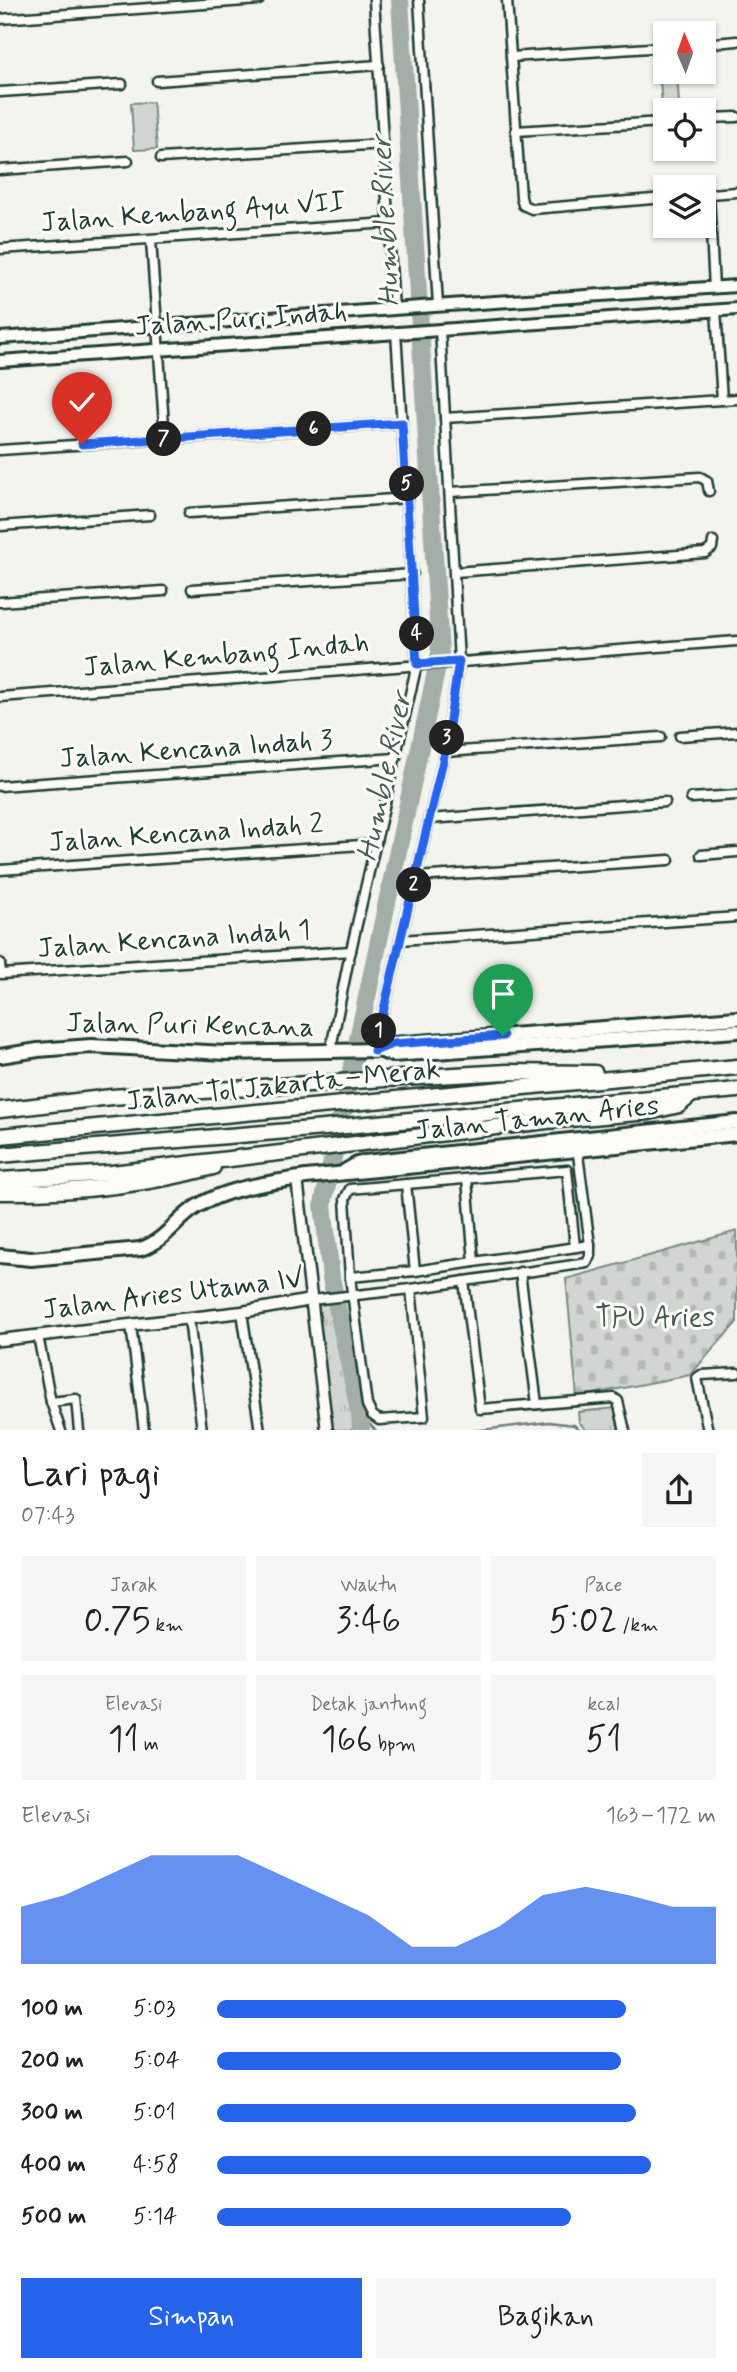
<!DOCTYPE html>
<html lang="id">
<head>
<meta charset="utf-8">
<style>
  :root { --surface:#fff; --page:#f6f6f6; --text:#222; --muted:#767676; --accent:#2563eb }
  body { margin:0; font-family:Mynerve,sans-serif; background:var(--page); color:var(--text); height:100vh; display:flex; flex-direction:column; font-size:26px; white-space:nowrap }
  * { box-sizing:border-box; margin:0 }
  p { font-size:23px; color:var(--muted) }
  .icon { flex:none; width:38px; height:38px; fill:none; stroke:currentColor; stroke-width:2; stroke-linecap:round; stroke-linejoin:round }
  .map { position:relative; height:1430px; overflow:hidden }
  .details { display:flex; flex-direction:column; background:var(--surface); flex:1 }
  .details>* { flex:none }
  .needle { width:46px; rotate:358deg }
  .tools { position:absolute; left:653px; top:21px; display:grid; gap:14px }
  .tools a { display:grid; place-items:center; width:63px; height:63px; border-radius:0px; background:var(--surface); box-shadow:0 2px 5px #0004; font-size:35px }
  .pin { position:absolute; display:grid; place-items:center; width:60px; height:60px; color:#fff; margin:-72px -30px; border-radius:50% 50% 50% 0; rotate:-45deg; box-shadow:0 0 7px #0007 }
  .pin .icon { rotate:45deg }
  .km { position:absolute; width:35px; height:35px; margin:-18px; border-radius:50%; background:#222; color:#fff; font-size:19px; line-height:35px; text-align:center }
  .round { display:grid; place-items:center; flex:none; width:74px; height:74px; border-radius:0px; background:var(--page) }
  .summary { display:flex; align-items:center; justify-content:space-between; height:119px; padding:0 21px }
  h1 { font-size:38px; font-weight:600; line-height:52px }
  .stats { display:grid; grid-template-columns:repeat(3,1fr); gap:10px; height:119px; padding:7px 21px }
  .stats div { display:grid; align-content:center; border-radius:0px; background:var(--page); text-align:center }
  .stats b { font-size:35px; font-weight:600 }
  .stats small { font-size:19px; font-weight:400 }
  .stats p { font-size:19px }
  .chart { height:196px; padding:14px 21px }
  .chart p { display:flex; justify-content:space-between }
  .chart svg { width:100%; height:126px; margin-top:7px; fill:var(--accent); opacity:.7 }
  .cta { display:flex; gap:14px; margin-top:auto; padding:14px 21px }
  .cta a { flex:1; height:80px; border-radius:0px; background:var(--accent); color:#fff; font-size:28px; font-weight:600; line-height:80px; text-align:center }
  .cta a+a { background:var(--page); color:var(--text) }
  ul { padding:0 21px; list-style:none; font-size:23px }
  li { display:grid; grid-template-columns:112px 84px 1fr; align-items:center; height:52px }
  li i { height:18px; border-radius:9px; background:var(--accent) }
  .map>svg:first-child { display:block }
</style>
</head>
<body>
<div class="map">
<svg width="737" height="1431" viewBox="0 0 737 1431">
  <defs>
    <pattern id="cemetery-stones" width="16" height="16" patternUnits="userSpaceOnUse" patternTransform="scale(1.75)"><rect width="16" height="16" fill="#d1d6d1"/><path d="M2 7V4a2 2 0 0 1 4 0v3zM10 15v-3a2 2 0 0 1 4 0v3z" fill="#b3b9b4"/></pattern>
    <pattern id="park-tufts" width="24" height="20" patternUnits="userSpaceOnUse" patternTransform="scale(1.75)"><rect width="24" height="20" fill="#d1d6d1"/><path d="M3 7l-1-3M5 7V3M7 7l1-3M15 17l-1-3M17 17v-4M19 17l1-3" fill="none" stroke="#b3b9b4"/></pattern>
  </defs>
  <rect width="100%" height="100%" fill="#f4f4ef"/>
  <filter id="ink" filterUnits="userSpaceOnUse"><feTurbulence type="fractalNoise" baseFrequency=".0143" numOctaves="2"/><feDisplacementMap in="SourceGraphic" scale="14" xChannelSelector="R" yChannelSelector="G"/><feConvolveMatrix kernelMatrix="1 2 1 2 8 2 1 2 1" color-interpolation-filters="sRGB"/></filter>
  <g filter="url(#ink)">
    <path fill="url(#cemetery-stones)" stroke="#788a82" stroke-width="2" d="M737,1231v91l-47,53 -113,22 -11,-118z"/>
    <g fill="url(#park-tufts)" stroke="#788a82" stroke-width="2">
      <path d="M333,1302l23,115 1,13h-25l-16,-124z"/>
      <path d="M615,1408l5,22h-34l-7,-8 -1,-10z"/>
    </g>
    <g fill="#d1d6d1" stroke="#788a82" stroke-width="2">
      <path d="M659,70l18,2 2,32 -17,1z"/>
      <path d="M153,102l4,47 -23,1 -3,-47z"/>
    </g>
    <g fill="none" stroke-linecap="round" stroke-linejoin="round">
      <g stroke="#6e8179" stroke-width="2.5">
        <path d="M360,1414l16,17"/>
        <path d="M473,1431l76,-9 25,3 6,6"/>
      </g>
      <path stroke="#a3aea7" stroke-width="18" d="M361,1431l-1,-17 -29,-136 -8,-74 117,-551 -40,-653"/>
      <g stroke="#1f3d34" stroke-width="13">
        <g id="minor">
          <path d="M374,0l20,309"/>
          <path d="M419,0l19,305"/>
          <path d="M507,0l14,197 2,8 9,4 133,-11"/>
          <path d="M0,19l259,-19"/>
          <path d="M704,44l33,-3"/>
          <path d="M511,57l154,-10"/>
          <path d="M157,81l222,-16"/>
          <path d="M0,92l122,-8"/>
          <path d="M709,118l28,-1"/>
          <path d="M516,131l146,-9"/>
          <path d="M161,158l223,-14"/>
          <path d="M0,170l128,-9"/>
          <path d="M709,194l28,-2"/>
          <path d="M704,195l5,-1 5,94"/>
          <path d="M151,240l14,199"/>
          <path d="M0,249l389,-26"/>
          <path d="M716,310l6,90"/>
          <path d="M445,418l292,-19"/>
          <path d="M0,450l402,-27"/>
          <path d="M450,492l250,-15 7,4 2,10"/>
          <path d="M189,513l219,-15"/>
          <path d="M0,526l150,-11"/>
          <path d="M455,572l250,-19 7,-5 1,-7"/>
          <path d="M192,589l221,-15"/>
          <path d="M0,602l163,-11"/>
          <path d="M0,697l737,-56"/>
          <path d="M680,736l57,-4"/>
          <path d="M445,752l216,-15"/>
          <path d="M0,786l396,-28"/>
          <path d="M691,798l46,-3"/>
          <path d="M429,819l236,-17"/>
          <path d="M701,855l36,-3"/>
          <path d="M0,870l376,-26"/>
          <path d="M416,877l253,-17"/>
          <path d="M400,940l337,-23"/>
          <path d="M0,963l1,11 350,-23"/>
          <path d="M374,1051l71,-299 14,-91 -19,-332"/>
          <path d="M330,1053l18,-90 69,-299 -21,-332"/>
          <path d="M467,1179l7,83 116,-17"/>
          <path d="M406,1184l9,87 59,-9"/>
          <path d="M520,1272l17,132"/>
          <path d="M350,1277l65,-6"/>
          <path d="M464,1281l16,128 134,-11 4,3 7,30"/>
          <path d="M411,1289l13,128 -45,3 -7,-5 -5,-10 -17,-128 -5,-78 5,-10 217,-19 8,77"/>
          <path d="M311,1300l100,-11 176,-26 3,-7v-11l-13,-98"/>
          <path d="M242,1312l18,119"/>
          <path d="M189,1318l13,113"/>
          <path d="M131,1325l13,106"/>
          <path d="M38,1336l13,66 10,29"/>
          <path d="M51,1402l25,-3 3,32"/>
          <path d="M708,1431l-11,-53 4,-3 36,-2"/>
        </g>
      </g>
      <g stroke="#1f3d34" stroke-width="15">
        <g id="tertiary">
          <path d="M297,1179l30,252"/>
          <path d="M0,1340l242,-28 69,-12"/>
        </g>
      </g>
      <g stroke="#1f3d34" stroke-width="16">
        <g id="secondary">
          <path d="M0,338l434,-32 303,-20"/>
          <path d="M0,361l737,-52"/>
        </g>
      </g>
      <g stroke="#1f3d34" stroke-width="18">
        <g id="primary">
          <path d="M379,1050l13,-6 345,-26"/>
          <path d="M0,1056l38,-6 53,-4 135,7 153,-3 13,5 345,-24"/>
          <path d="M345,1171l12,-7 8,-2 372,-40"/>
          <path d="M0,1256l31,3 109,-10c24,-7 36,-29 56,-42 32,-20 74,-24 110,-30l431,-43"/>
        </g>
      </g>
      <g stroke="#1f3d34" stroke-width="19">
        <g id="motorway">
          <path d="M0,1110l111,-13 274,-18 122,-7 88,1"/>
          <path d="M0,1136l737,-69"/>
          <path d="M0,1155l324,-27 413,-38"/>
          <path d="M0,1180l112,-7 435,-52 102,-9 30,-7 12,-10"/>
          <path d="M0,1192c72,1 143,-6 213,-25"/>
        </g>
      </g>
      <use href="#minor" stroke="#fdfcf7" stroke-width="8"/>
      <use href="#tertiary" stroke="#fdfcf7" stroke-width="10"/>
      <use href="#secondary" stroke="#fdfcf7" stroke-width="10"/>
      <use href="#primary" stroke="#fdfcf7" stroke-width="12"/>
      <use href="#motorway" stroke="#fdfcf7" stroke-width="14"/>
    </g>
  </g>
  <g fill="none" stroke-linecap="round" stroke-linejoin="round" filter="url(#ink)">
    <g stroke="#fff" stroke-width="14">
      <path id="route" d="M82,444l320,-21 15,241 42,-3 -14,91 -71,299 18,-7 111,-8"/>
    </g>
    <use href="#route" stroke="#2563eb" stroke-width="9"/>
  </g>
  <g text-anchor="middle" dominant-baseline="central" stroke-width="6" stroke-linejoin="round" paint-order="stroke">
    <g font-size="28" fill="#1f3d34" stroke="#fdfcf7">
      <text transform="translate(193 213) rotate(-4)">Jalan Kembang Ayu VII</text>
      <text transform="translate(241 320) rotate(-4)">Jalan Puri Indah</text>
      <text transform="translate(226 656) rotate(-5)">Jalan Kembang Indah</text>
      <text transform="translate(196 750) rotate(-4)">Jalan Kencana Indah 3</text>
      <text transform="translate(186 834) rotate(-4)">Jalan Kencana Indah 2</text>
      <text transform="translate(174 940) rotate(-4)">Jalan Kencana Indah 1</text>
      <text transform="translate(190 1026) rotate(1)">Jalan Puri Kencana</text>
      <text transform="translate(283 1086) rotate(-6)">Jalan Tol Jakarta–Merak</text>
      <text transform="translate(537 1119) rotate(-6)">Jalan Taman Aries</text>
      <text transform="translate(173 1295) rotate(-7)">Jalan Aries Utama IV</text>
    </g>
    <g font-size="28" fill="#435c53" stroke="#fdfcf7">
      <text x="655" y="1318">TPU Aries</text>
    </g>
    <g font-size="30" font-style="italic" fill="#475f56" stroke="#fdfcf7">
      <text transform="translate(386 221) rotate(-93)">Humble River</text>
      <text transform="translate(385 777) rotate(-78)">Humble River</text>
    </g>
  </g>
</svg>
<div class="tools">
<a><svg class="needle" viewBox="-14 -14 28 28"><path d="M0-13l5 13h-10z" fill="#e53935"/><path d="M0 13l5-13h-10z" fill="#767676"/></svg></a>
<a><svg class="icon" aria-label="locate" viewBox="0 0 24 24"><circle cx="12" cy="12" r="6"/><path d="M12 2v4M12 18v4M2 12h4M18 12h4"/></svg></a>
<a><svg class="icon" aria-label="layers" viewBox="0 0 24 24"><path d="M12 4l9 5-9 5-9-5zM3 14l9 5 9-5"/></svg></a>
</div>
<div class="pin" style="left:503px;top:1036px;background:#1e9e55"><svg class="icon" aria-label="arrive" viewBox="0 0 24 24"><path d="M6 21V4h12l-3 4 3 4H6"/></svg></div>
<div class="pin" style="left:82px;top:444px;background:#d93025"><svg class="icon" aria-label="check" viewBox="0 0 24 24"><path d="M5 12l5 5 9-10"/></svg></div>
<b class="km" style="left:379px;top:1031px">1</b>
<b class="km" style="left:414px;top:885px">2</b>
<b class="km" style="left:447px;top:738px">3</b>
<b class="km" style="left:417px;top:634px">4</b>
<b class="km" style="left:407px;top:484px">5</b>
<b class="km" style="left:314px;top:429px">6</b>
<b class="km" style="left:164px;top:439px">7</b>
</div>
<section class="details">
<div class="summary"><div><h1>Lari pagi</h1><p>07:43</p></div><a class="round"><svg class="icon" aria-label="share" viewBox="0 0 24 24"><path d="M12 15V3M7 8l5-5 5 5M5 13v7h14v-7"/></svg></a></div>
<div class="stats">
<div><p>Jarak</p><b>0.75<small> km</small></b></div>
<div><p>Waktu</p><b>3:46</b></div>
<div><p>Pace</p><b>5:02<small> /km</small></b></div>
</div>
<div class="stats">
<div><p>Elevasi</p><b>11<small> m</small></b></div>
<div><p>Detak jantung</p><b>166<small> bpm</small></b></div>
<div><p>kcal</p><b>51</b></div>
</div>
<div class="chart"><p><span>Elevasi</span>163–172 m</p>
<svg viewBox="0 0 160 44" preserveAspectRatio="none"><path d="M0 44V24L10 20L20 13L30 6L40 6L50 6L60 13L70 20L80 27L90 38L100 38L110 31L120 20L130 17L140 20L150 24L160 24V44z"/></svg>
</div>
<ul>
<li><b>100 m</b>5:03<i style="width:82%"></i></li>
<li><b>200 m</b>5:04<i style="width:81%"></i></li>
<li><b>300 m</b>5:01<i style="width:84%"></i></li>
<li><b>400 m</b>4:58<i style="width:87%"></i></li>
<li><b>500 m</b>5:14<i style="width:71%"></i></li>
</ul>
<div class="cta"><a>Simpan</a><a>Bagikan</a></div>
</section>
</body>
</html>
